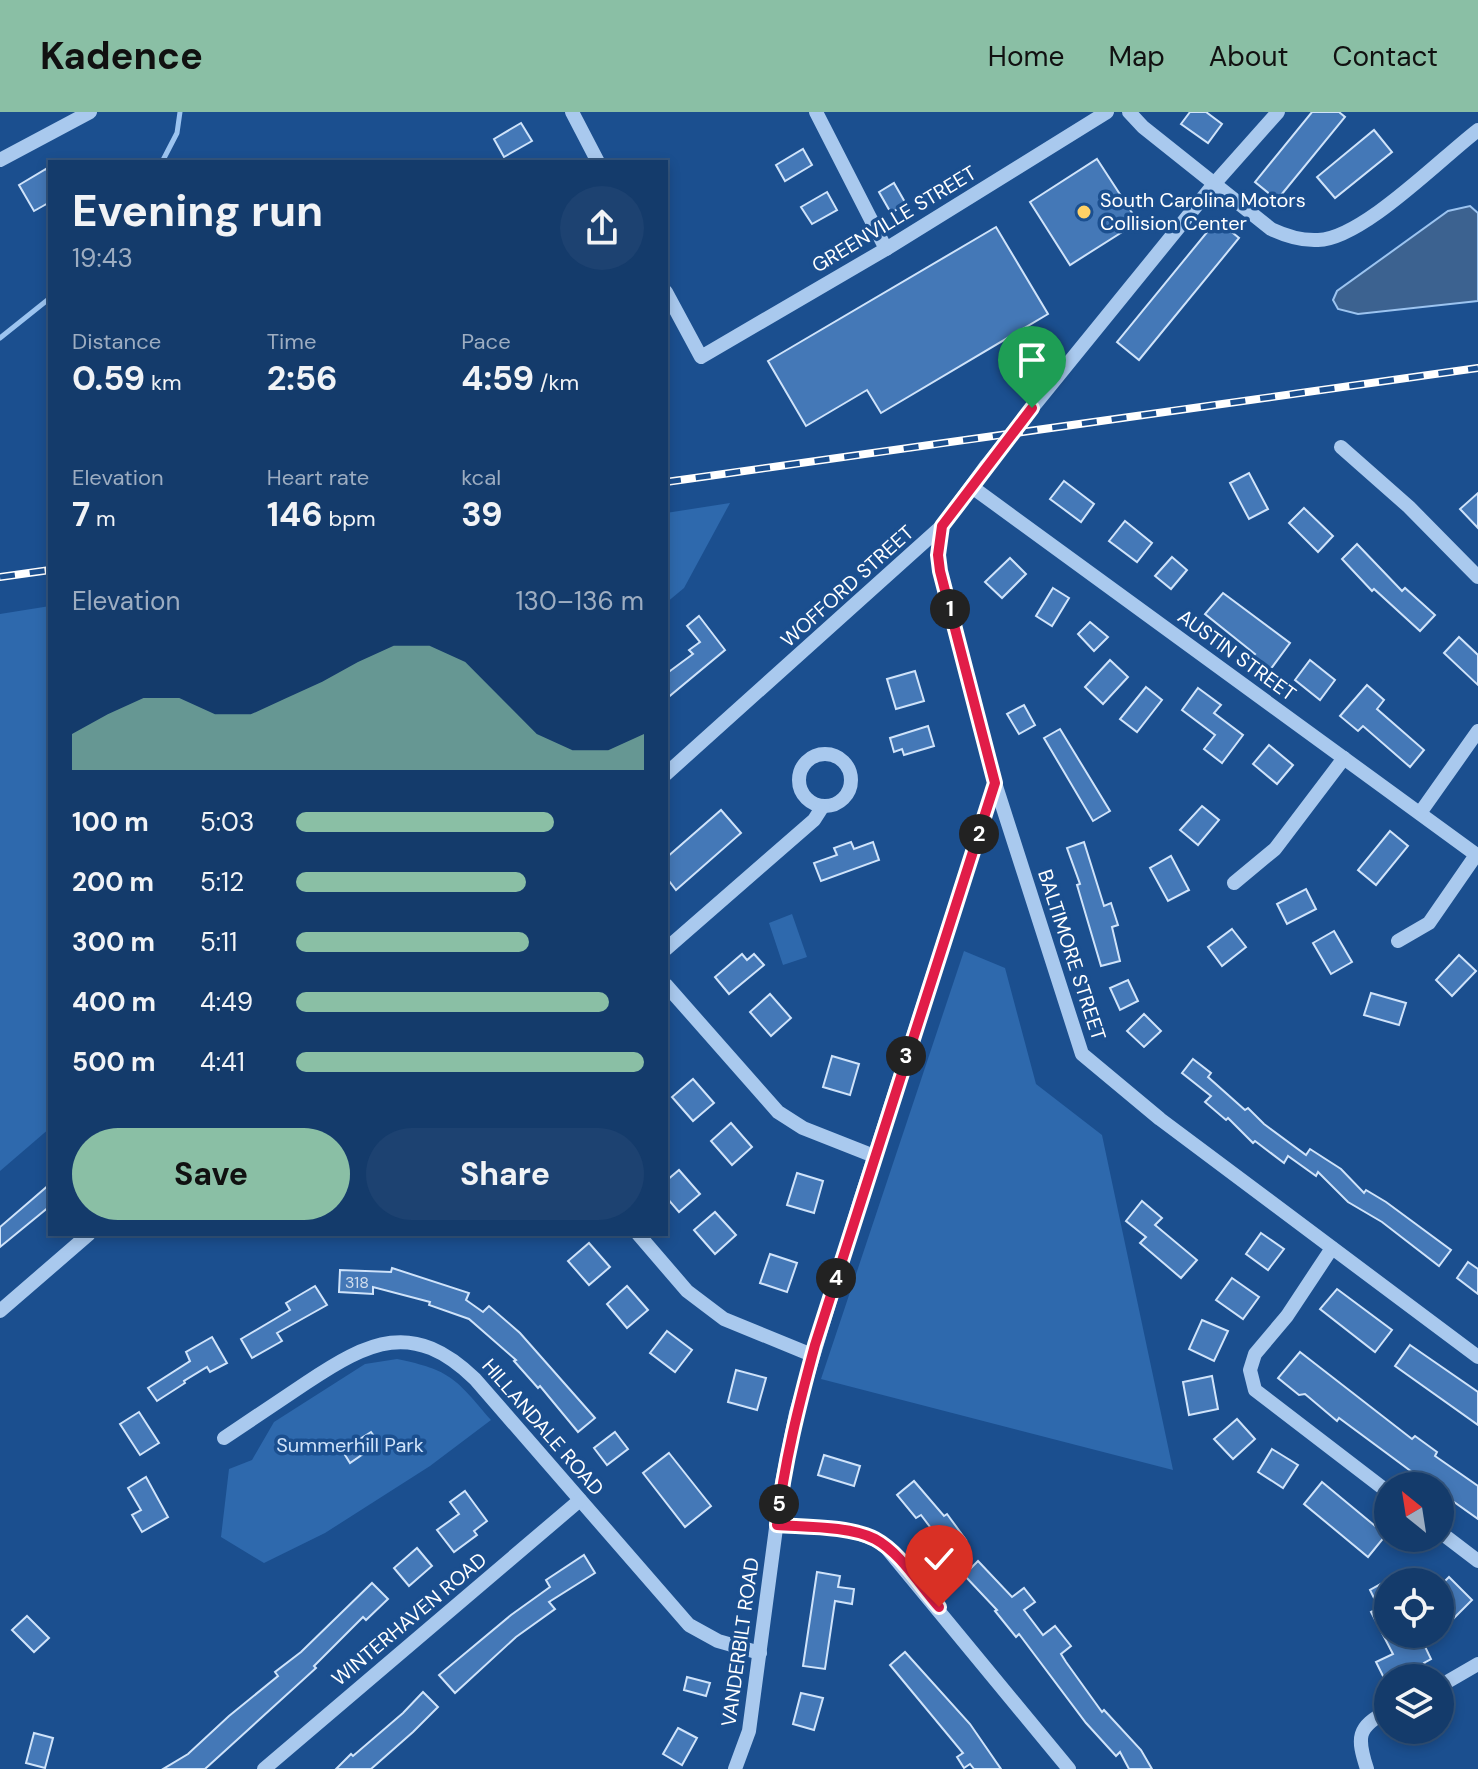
<!DOCTYPE html>
<html lang="en">
<head>
<meta charset="utf-8">
<style>
  :root { --surface:#143b6b; --page:#1d4271; --text:#f1f3f6; --muted:#9dadc1; --line:#33557e; --accent:#8abfa5 }
  body { margin:0; font-family:"DM Sans",sans-serif; background:var(--page); color:var(--text); height:100vh; display:flex; flex-direction:column; font-size:30px; white-space:nowrap }
  * { box-sizing:border-box; margin:0 }
  p { font-size:26px; color:var(--muted) }
  .icon { flex:none; width:44px; height:44px; fill:none; stroke:currentColor; stroke-width:2; stroke-linecap:round; stroke-linejoin:round }
  .map { position:relative; flex:1; overflow:hidden }
  .side { position:absolute; left:48px; top:48px; width:620px; height:1076px; display:flex; flex-direction:column; background:var(--surface); border-radius:0px; box-shadow:0 4px 12px #0003,0 0 0 2px var(--line) }
  .side>* { flex:none }
  .needle { width:52px; rotate:330deg }
  .fabs { position:absolute; left:1374px; top:1360px; display:grid; gap:16px }
  .fabs a { display:grid; place-items:center; width:80px; height:80px; border-radius:50%; background:var(--surface); box-shadow:0 4px 12px #0003,0 0 0 2px var(--line); font-size:40px }
  .pin { position:absolute; display:grid; place-items:center; width:68px; height:68px; color:#fff; margin:-82px -34px; border-radius:50% 50% 50% 0; rotate:-45deg; box-shadow:0 0 8px #0007 }
  .pin .icon { rotate:45deg }
  .km { position:absolute; width:40px; height:40px; margin:-20px; border-radius:50%; background:#222; color:#fff; font-size:22px; line-height:40px; text-align:center }
  .round { display:grid; place-items:center; flex:none; width:84px; height:84px; border-radius:42px; background:var(--page) }
  .head { display:flex; align-items:center; justify-content:space-between; height:136px; padding:0 24px }
  h1 { font-size:44px; font-weight:700; line-height:60px }
  .figures { display:grid; grid-template-columns:repeat(3,1fr); gap:12px; height:136px; padding:8px 24px }
  .figures div { display:grid; align-content:center }
  .figures b { font-size:34px; font-weight:700 }
  .figures small { font-size:22px; font-weight:400 }
  .figures p { font-size:22px }
  .chart { height:224px; padding:16px 24px }
  .chart p { display:flex; justify-content:space-between }
  .chart svg { width:100%; height:144px; margin-top:8px; fill:var(--accent); opacity:.7 }
  .button { display:flex; gap:16px; margin-top:auto; padding:16px 24px }
  .button a { flex:1; height:92px; border-radius:48px; background:var(--accent); color:#111; font-size:32px; font-weight:700; line-height:92px; text-align:center }
  .button a+a { background:var(--page); color:var(--text) }
  ul { padding:0 24px; list-style:none; font-size:26px }
  li { display:grid; grid-template-columns:128px 96px 1fr; align-items:center; height:60px }
  li i { height:20px; border-radius:10px; background:var(--accent) }
  header { display:flex; align-items:center; gap:48px; box-sizing:border-box; height:112px; padding:0 40px; background:var(--accent); color:#111 }
  header strong { font-size:38px }
  nav { display:flex; gap:44px; margin-inline-start:auto; font-size:28px }
  .map>svg:first-child { display:block }
</style>
</head>
<body>
<header>
<strong>Kadence</strong>
<nav><a>Home</a><a>Map</a><a>About</a><a>Contact</a></nav>
</header>
<div class="map">
<svg width="1478" height="1657" viewBox="0 0 1478 1657">
  <rect width="100%" height="100%" fill="#1b4f8f"/>
  <g fill="#2e69ad">
    <path d="M730,391l-46,85 -18,15v-90z"/>
    <path d="M50,494v522l-50,43v-557z"/>
    <path d="M792,802l15,43 -24,8 -14,-42z"/>
    <path d="M964,839l41,17 31,116 66,51 71,335 -352,-91z"/>
    <path d="M397,1247c54,11 59,20 94,61l-61,46 -105,67 -61,30 -43,-26 8,-68 23,-9 22,-38 91,-58z"/>
  </g>
  <path fill="#3c6290" stroke="#9cc4f0" stroke-width="2" d="M1470,94l8,7v88l-120,13 -20,-5 -5,-9 4,-9 111,-80z"/>
  <g fill="none" stroke-linecap="round" stroke-linejoin="round">
    <g stroke="#9cc4f0" stroke-width="5">
      <path d="M162,50l15,-29 3,-21"/>
      <path d="M0,226l50,-40"/>
    </g>
  </g>
  <g fill="#4478b7" stroke="#cfe3fa" stroke-width="2">
    <path d="M1190,0h16l16,12 -14,19 -27,-19z"/>
    <path d="M1312,0h27l6,5 -68,83 -22,-18z"/>
    <path d="M521,11l11,18 -28,16 -10,-18z"/>
    <path d="M1374,18l18,22 -57,46 -18,-21z"/>
    <path d="M803,37l9,16 -27,16 -9,-16z"/>
    <path d="M1097,47l41,63 -68,43 -40,-63z"/>
    <path d="M46,57l4,7v26l-16,9 -15,-26z"/>
    <path d="M894,71l12,21 -15,9 -12,-21z"/>
    <path d="M827,80l10,18 -25,14 -11,-17z"/>
    <path d="M1217,108l22,18 -100,122 -22,-18z"/>
    <path d="M996,115l52,87 -167,99 -14,-23 -61,36 -38,-65z"/>
    <path d="M1249,361l19,36 -19,10 -19,-36z"/>
    <path d="M1064,369l30,23 -13,18 -31,-23z"/>
    <path d="M1478,381v35l-18,-19z"/>
    <path d="M1304,396l29,28 -15,16 -29,-29z"/>
    <path d="M1125,409l27,22 -15,19 -28,-21z"/>
    <path d="M1357,432l45,47 3,-3 30,27 -15,16 -46,-42 -2,2 -30,-32z"/>
    <path d="M1172,445l15,13 -16,19 -16,-13z"/>
    <path d="M1010,446l16,16 -24,24 -17,-16z"/>
    <path d="M1053,476l16,10 -17,28 -16,-10z"/>
    <path d="M1223,481l67,50 -20,27 -18,-13 3,-3 -50,-40z"/>
    <path d="M699,504l26,34 -59,49v-25l27,-20 -4,-4 11,-8 -13,-16z"/>
    <path d="M1090,510l18,15 -14,14 -16,-17z"/>
    <path d="M1459,525l19,18v30l-34,-32z"/>
    <path d="M1110,548l18,17 -25,27 -18,-17z"/>
    <path d="M1310,548l25,20 -15,20 -25,-20z"/>
    <path d="M915,559l9,30 -28,8 -9,-30z"/>
    <path d="M1367,573l17,15 -7,9 47,41 -14,17 -47,-41 -5,5 -18,-15z"/>
    <path d="M1146,575l16,13 -25,32 -17,-13z"/>
    <path d="M1198,576l23,17 -7,8 29,22 -21,28 -18,-14 11,-14 -33,-25z"/>
    <path d="M1024,593l11,20 -16,9 -12,-20z"/>
    <path d="M928,614l6,20 -30,9 -2,-6 -8,3 -4,-14z"/>
    <path d="M1060,617l50,82 -17,10 -49,-83z"/>
    <path d="M1269,633l24,20 -16,19 -24,-20z"/>
    <path d="M1202,694l17,14 -21,25 -18,-15z"/>
    <path d="M721,698l20,23 -65,57 -10,-13v-19z"/>
    <path d="M1390,719l18,15 -32,39 -18,-15z"/>
    <path d="M851,730l3,7 19,-7 6,18 -58,21 -7,-18 23,-8 -3,-7z"/>
    <path d="M1084,730l20,64 7,-3 7,22 -6,2 8,34 -19,5 -24,-81 3,-1 -13,-36z"/>
    <path d="M1171,744l18,34 -21,11 -18,-33z"/>
    <path d="M1306,777l10,20 -29,15 -10,-20z"/>
    <path d="M1232,817l14,18 -24,19 -14,-19z"/>
    <path d="M1334,819l18,31 -21,12 -18,-31z"/>
    <path d="M742,842l5,6 7,-6 10,11 -35,29 -14,-17z"/>
    <path d="M1459,843l17,16 -24,25 -16,-16z"/>
    <path d="M1128,868l10,21 -18,9 -10,-22z"/>
    <path d="M1371,881l35,10 -7,22 -35,-10z"/>
    <path d="M770,882l21,24 -20,18 -21,-24z"/>
    <path d="M1144,902l17,17 -17,16 -17,-16z"/>
    <path d="M832,944l27,8 -9,31 -27,-8z"/>
    <path d="M1193,947l18,14 -3,4 37,33 3,-2 16,16 42,31 4,-6 31,20 23,24 2,-3 20,12 65,48 -12,16 -57,-44 -34,-20 -30,-30 -2,4 -28,-20 -4,7 -29,-22 -2,2 -25,-25 -2,2 -21,-18 6,-6 -29,-23z"/>
    <path d="M693,967l21,24 -21,18 -21,-24z"/>
    <path d="M731,1011l21,24 -20,18 -21,-24z"/>
    <path d="M679,1058l21,24 -21,18 -13,-15v-16z"/>
    <path d="M797,1061l26,8 -9,32 -27,-8z"/>
    <path d="M50,1072v22l-50,41v-20z"/>
    <path d="M1142,1089l20,17 -7,7 42,35 -16,18 -41,-35 6,-6 -20,-16z"/>
    <path d="M715,1100l21,23 -21,19 -21,-24z"/>
    <path d="M1261,1121l23,16 -16,21 -22,-16z"/>
    <path d="M589,1131l21,24 -21,18 -21,-24z"/>
    <path d="M770,1142l27,9 -10,29 -27,-9z"/>
    <path d="M1468,1150l10,7v25l-21,-16z"/>
    <path d="M392,1156l77,25 -3,7 17,12 6,-6 31,27 75,85 -17,14 -38,-46 -2,2 -24,-27 2,-1 -47,-41 -40,-14 1,-3 -57,-15v7l-34,-2 1,-22 51,2z"/>
    <path d="M1232,1166l27,19 -16,22 -27,-19z"/>
    <path d="M315,1174l12,19 -50,28 5,8 -30,17 -11,-19 49,-29 -4,-7z"/>
    <path d="M627,1174l21,24 -21,18 -20,-24z"/>
    <path d="M1337,1177l55,41 -17,22 -55,-43z"/>
    <path d="M1202,1208l26,11 -14,30 -25,-12z"/>
    <path d="M667,1219l25,19 -17,22 -25,-19z"/>
    <path d="M212,1225l15,26 -17,9 -3,-5 -23,14 1,2 -28,18 -9,-13 42,-27 -4,-9z"/>
    <path d="M1410,1233l68,47v33l-83,-59z"/>
    <path d="M1300,1240l112,87 3,-3 22,16 -2,4 43,30v33l-38,-27v-6h-9l-92,-68 -2,3 -32,-27 -6,1 -21,-17z"/>
    <path d="M736,1258l30,8 -9,32 -29,-8z"/>
    <path d="M1212,1264l6,33 -29,6 -6,-33z"/>
    <path d="M139,1300l20,31 -19,12 -20,-31z"/>
    <path d="M1237,1307l18,20 -22,20 -19,-20z"/>
    <path d="M371,1320l8,11 -29,20 -8,-13z"/>
    <path d="M615,1320l13,17 -21,16 -13,-17z"/>
    <path d="M1272,1337l26,16 -15,23 -25,-16z"/>
    <path d="M669,1341l42,53 -26,21 -42,-54z"/>
    <path d="M824,1343l36,11 -6,20 -36,-11z"/>
    <path d="M146,1365l22,40 -26,15 -10,-17 9,-5 -13,-22z"/>
    <path d="M914,1369l30,35 3,-2 19,26 -17,12 -28,-37 -5,3 -19,-23z"/>
    <path d="M1322,1370l64,53 -18,22 -64,-53z"/>
    <path d="M465,1379l22,30 -13,10 3,4 -23,17 -17,-22 22,-16 -9,-12z"/>
    <path d="M417,1436l15,18 -23,20 -15,-18z"/>
    <path d="M584,1443l11,18 -46,29 6,7 -39,28 -61,56 -16,-18 72,-60 39,-28 -4,-7z"/>
    <path d="M978,1449l34,36 12,-9 11,14 -11,8 19,25 12,-9 16,20 -10,8 5,8 36,50 2,-2 37,40 11,19h-23l-9,-17 -4,4 -30,-33 -67,-89 -3,3 -21,-26 2,-1 -33,-35z"/>
    <path d="M817,1460l23,4 -2,11 16,2 -2,15 -17,-3 -10,68 -22,-3z"/>
    <path d="M1449,1465l23,23 -19,19 -13,-13v-20z"/>
    <path d="M1388,1468v54h31l12,25 -7,4 4,8 -14,7h-9l-4,-6 -16,8 -9,-18 17,-8 -22,-42 8,-4 -9,-18z"/>
    <path d="M372,1471l16,16 -22,21 -3,-3 -49,49 2,2 -111,101h-42l25,-15 41,-38 49,-40 -3,-4 26,-20z"/>
    <path d="M27,1504l22,22 -15,14 -22,-22z"/>
    <path d="M905,1540l65,72 31,45h-27l-4,-5 -6,4 -7,-11 6,-4 -73,-88z"/>
    <path d="M687,1565l23,6 -4,13 -22,-6z"/>
    <path d="M423,1580l15,15 -25,25 -42,37h-35l15,-15 2,2 50,-43z"/>
    <path d="M801,1581l22,5 -9,32 -21,-6z"/>
    <path d="M678,1616l19,10 -15,27 -19,-11z"/>
    <path d="M34,1621l19,5 -8,30 -19,-5z"/>
  </g>
  <g fill="none" stroke-linecap="round" stroke-linejoin="round">
    <g stroke="#a9c9ee" stroke-width="14">
      <path d="M572,0l26,50"/>
      <path d="M816,0l70,137"/>
      <path d="M1129,0l14,15 128,102c15,7 30,12 47,11 44,-1 122,-81 160,-110"/>
      <path d="M0,48l90,-48"/>
      <path d="M666,180l35,65 185,-108 221,-137"/>
      <path d="M1032,296l182,-224 64,-72"/>
      <path d="M1341,335l68,60 69,70"/>
      <path d="M972,375l506,369"/>
      <path d="M942,414l-4,29 2,16 55,212 87,271 78,65 318,238"/>
      <circle cx="825" cy="668" r="26"/>
      <path d="M666,662l276,-248 44,-60"/>
      <path d="M1420,701l58,-82"/>
      <path d="M1234,771l41,-34 69,-91"/>
      <path d="M1398,829l31,-18 47,-68"/>
      <path d="M666,837l148,-129 9,-14"/>
      <path d="M666,873l112,127 25,16 71,28"/>
      <path d="M638,1122l49,57 37,28 88,36"/>
      <path d="M1332,1136l-45,68 -32,38 -5,16 5,20 133,102"/>
      <path d="M0,1199l89,-77"/>
      <path d="M224,1326c28,-19 55,-37 82,-55 63,-42 107,-64 169,-4l214,246 29,16 42,12"/>
      <path d="M777,1413c35,3 79,0 108,21l184,223"/>
      <path d="M1440,1420l38,29"/>
      <path d="M1440,1574l38,-22"/>
      <path d="M264,1657l316,-269"/>
      <path d="M735,1657l14,-38 33,-248 14,-70 64,-212 135,-418"/>
      <path d="M1367,1657c-10,-31 -11,-42 21,-58"/>
    </g>
    <g stroke="#fff" stroke-width="8">
      <g id="rail">
        <path d="M666,370l812,-114"/>
        <path d="M0,465l50,-7"/>
      </g>
    </g>
    <use href="#rail" stroke="#1b4f8f" stroke-width="5" stroke-dasharray="15" stroke-linecap="butt"/>
    <path stroke="#a9c9ee" stroke-width="14" d="M986,354l46,-58"/>
  </g>
  <g fill="none" stroke-linecap="round" stroke-linejoin="round">
    <g stroke="#fff" stroke-width="16">
      <path id="route" d="M939,1495c-19,-21 -38,-54 -64,-68 -25,-13 -69,-12 -98,-14 7,-62 22,-121 38,-180l180,-562 -55,-212 -2,-16 4,-29 90,-118"/>
    </g>
    <use href="#route" stroke="#e11d48" stroke-width="10"/>
  </g>
  <circle fill="#ffd166" stroke="#1b4f8f" stroke-width="3" cx="1084" cy="100" r="8"/>
  <g text-anchor="middle" dominant-baseline="central" stroke-width="7" stroke-linejoin="round" paint-order="stroke">
    <g font-size="16" fill="#d0dded">
      <text x="357" y="1170">318</text>
    </g>
    <g font-size="20" fill="#fff" stroke="#1b4f8f" text-anchor="start">
      <text x="1100" y="88">South Carolina Motors<tspan x="1100" dy="23">Collision Center</tspan></text>
    </g>
    <g font-size="20" fill="#fff" stroke="#1b4f8f">
      <text transform="translate(894 107) rotate(-31)">GREENVILLE STREET</text>
      <text transform="translate(847 474) rotate(-42)">WOFFORD STREET</text>
      <text transform="translate(1237 543) rotate(36)">AUSTIN STREET</text>
      <text transform="translate(1072 843) rotate(72)">BALTIMORE STREET</text>
      <text transform="translate(543 1315) rotate(49)">HILLANDALE ROAD</text>
      <text transform="translate(409 1507) rotate(-40)">WINTERHAVEN ROAD</text>
      <text transform="translate(740 1530) rotate(-82)">VANDERBILT ROAD</text>
    </g>
    <g font-size="20" fill="#cfe3fa" stroke="#1b4f8f">
      <text x="350" y="1333">Summerhill Park</text>
    </g>
  </g>
</svg>
<div class="fabs">
<a><svg class="needle" viewBox="-14 -14 28 28"><path d="M0-13l5 13h-10z" fill="#e53935"/><path d="M0 13l5-13h-10z" fill="#9dadc1"/></svg></a>
<a><svg class="icon" aria-label="locate" viewBox="0 0 24 24"><circle cx="12" cy="12" r="6"/><path d="M12 2v4M12 18v4M2 12h4M18 12h4"/></svg></a>
<a><svg class="icon" aria-label="layers" viewBox="0 0 24 24"><path d="M12 4l9 5-9 5-9-5zM3 14l9 5 9-5"/></svg></a>
</div>
<div class="pin" style="left:1032px;top:296px;background:#1e9e55"><svg class="icon" aria-label="arrive" viewBox="0 0 24 24"><path d="M6 21V4h12l-3 4 3 4H6"/></svg></div>
<div class="pin" style="left:939px;top:1495px;background:#d93025"><svg class="icon" aria-label="check" viewBox="0 0 24 24"><path d="M5 12l5 5 9-10"/></svg></div>
<b class="km" style="left:950px;top:497px">1</b>
<b class="km" style="left:979px;top:722px">2</b>
<b class="km" style="left:906px;top:944px">3</b>
<b class="km" style="left:836px;top:1166px">4</b>
<b class="km" style="left:779px;top:1392px">5</b>
<section class="side">
<div class="head"><div><h1>Evening run</h1><p>19:43</p></div><a class="round"><svg class="icon" aria-label="share" viewBox="0 0 24 24"><path d="M12 15V3M7 8l5-5 5 5M5 13v7h14v-7"/></svg></a></div>
<div class="figures">
<div><p>Distance</p><b>0.59<small> km</small></b></div>
<div><p>Time</p><b>2:56</b></div>
<div><p>Pace</p><b>4:59<small> /km</small></b></div>
</div>
<div class="figures">
<div><p>Elevation</p><b>7<small> m</small></b></div>
<div><p>Heart rate</p><b>146<small> bpm</small></b></div>
<div><p>kcal</p><b>39</b></div>
</div>
<div class="chart"><p><span>Elevation</span>130–136 m</p>
<svg viewBox="0 0 160 44" preserveAspectRatio="none"><path d="M0 44V33L10 27L20 22L30 22L40 27L50 27L60 22L70 17L80 11L90 6L100 6L110 11L120 22L130 33L140 38L150 38L160 33V44z"/></svg>
</div>
<ul>
<li><b>100 m</b>5:03<i style="width:74%"></i></li>
<li><b>200 m</b>5:12<i style="width:66%"></i></li>
<li><b>300 m</b>5:11<i style="width:67%"></i></li>
<li><b>400 m</b>4:49<i style="width:90%"></i></li>
<li><b>500 m</b>4:41<i style="width:100%"></i></li>
</ul>
<div class="button"><a>Save</a><a>Share</a></div>
</section>
</div>
</body>
</html>
